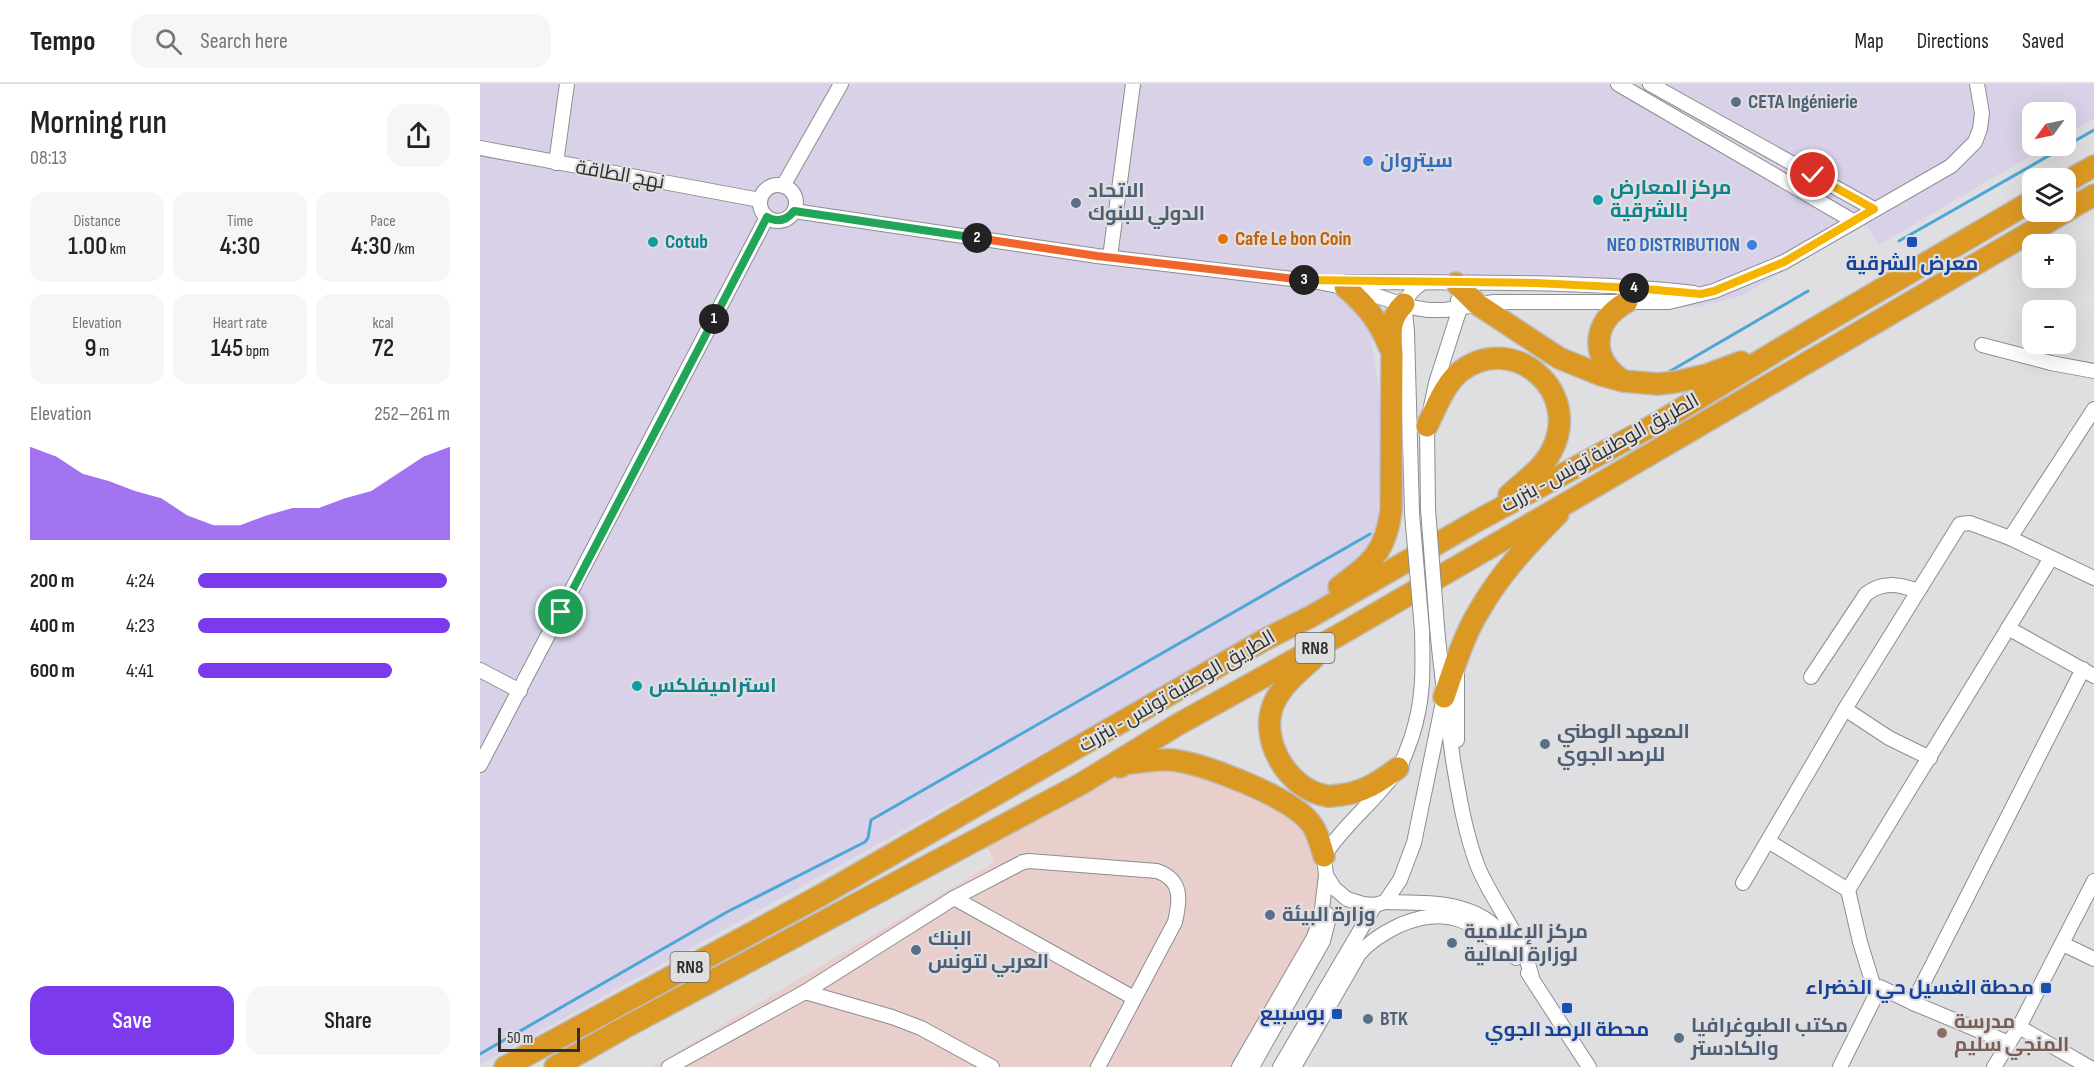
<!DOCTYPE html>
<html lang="en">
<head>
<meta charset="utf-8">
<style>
  :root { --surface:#fff; --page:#f6f6f6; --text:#222; --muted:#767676; --line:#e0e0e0; --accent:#7c3aed }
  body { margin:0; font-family:"Sofia Sans Condensed",Cairo,sans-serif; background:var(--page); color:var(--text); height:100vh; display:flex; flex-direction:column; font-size:22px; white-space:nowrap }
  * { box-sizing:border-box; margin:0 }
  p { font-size:20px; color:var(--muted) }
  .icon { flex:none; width:33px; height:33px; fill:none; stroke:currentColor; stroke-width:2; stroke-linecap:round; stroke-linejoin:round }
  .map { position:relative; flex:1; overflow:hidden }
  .sheet { display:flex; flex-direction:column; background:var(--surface); width:480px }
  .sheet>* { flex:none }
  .needle { width:39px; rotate:237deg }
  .fabs { position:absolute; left:1542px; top:18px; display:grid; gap:12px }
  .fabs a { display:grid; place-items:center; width:54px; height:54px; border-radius:12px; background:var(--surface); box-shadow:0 6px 24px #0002; font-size:30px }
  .scale { position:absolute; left:18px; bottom:15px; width:82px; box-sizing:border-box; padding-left:6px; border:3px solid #2f2f30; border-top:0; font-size:16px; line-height:21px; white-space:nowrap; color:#2f2f30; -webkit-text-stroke:4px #dfdfe1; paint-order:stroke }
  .pin { position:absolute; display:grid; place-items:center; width:51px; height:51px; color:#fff; margin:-26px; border:3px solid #fff; border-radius:50%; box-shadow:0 2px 6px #0007 }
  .km { position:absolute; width:30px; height:30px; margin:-15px; border-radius:50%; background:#222; color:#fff; font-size:16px; line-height:30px; text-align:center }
  .round { display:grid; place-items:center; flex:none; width:63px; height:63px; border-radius:18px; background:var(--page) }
  .summary { display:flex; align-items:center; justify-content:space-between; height:102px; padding:0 30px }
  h1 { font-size:33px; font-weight:600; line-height:45px }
  .metrics { display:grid; grid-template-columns:repeat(3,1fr); gap:9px; height:102px; padding:6px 30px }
  .metrics div { display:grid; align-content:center; border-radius:15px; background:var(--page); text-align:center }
  .metrics b { font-size:26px; font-weight:600 }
  .metrics small { font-size:16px; font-weight:400 }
  .metrics p { font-size:16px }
  .chart { height:168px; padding:12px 30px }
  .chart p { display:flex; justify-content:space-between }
  .chart svg { width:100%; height:108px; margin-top:6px; fill:var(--accent); opacity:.7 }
  .action { display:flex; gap:12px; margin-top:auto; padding:12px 30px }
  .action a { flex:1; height:69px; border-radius:18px; background:var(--accent); color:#fff; font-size:24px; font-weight:600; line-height:69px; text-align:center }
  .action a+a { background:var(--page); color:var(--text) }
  ul { padding:0 30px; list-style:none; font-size:20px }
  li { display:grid; grid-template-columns:96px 72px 1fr; align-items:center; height:45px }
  li i { height:15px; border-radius:8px; background:var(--accent) }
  header { display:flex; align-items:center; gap:36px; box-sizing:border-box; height:84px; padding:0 30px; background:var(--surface); border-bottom:2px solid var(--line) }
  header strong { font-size:28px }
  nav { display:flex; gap:33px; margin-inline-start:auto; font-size:21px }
  .search { width:420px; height:54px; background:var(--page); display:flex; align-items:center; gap:15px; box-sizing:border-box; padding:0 21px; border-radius:18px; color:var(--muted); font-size:22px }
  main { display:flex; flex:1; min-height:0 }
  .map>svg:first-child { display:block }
</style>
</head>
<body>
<header>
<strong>Tempo</strong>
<div class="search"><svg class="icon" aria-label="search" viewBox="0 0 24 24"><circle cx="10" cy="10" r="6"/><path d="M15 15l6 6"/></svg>Search here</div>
<nav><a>Map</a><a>Directions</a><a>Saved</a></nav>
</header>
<main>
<section class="sheet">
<div class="summary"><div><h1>Morning run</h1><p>08:13</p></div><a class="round"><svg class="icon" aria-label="share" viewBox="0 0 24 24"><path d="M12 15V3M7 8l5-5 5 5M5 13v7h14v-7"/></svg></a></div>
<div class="metrics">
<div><p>Distance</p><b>1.00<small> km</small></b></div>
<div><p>Time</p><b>4:30</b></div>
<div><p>Pace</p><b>4:30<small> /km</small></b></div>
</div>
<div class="metrics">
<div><p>Elevation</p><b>9<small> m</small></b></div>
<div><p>Heart rate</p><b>145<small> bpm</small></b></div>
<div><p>kcal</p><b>72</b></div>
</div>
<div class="chart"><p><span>Elevation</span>252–261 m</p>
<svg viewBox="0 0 160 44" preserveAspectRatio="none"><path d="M0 44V6L10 10L20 17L30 20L40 24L50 27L60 34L70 38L80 38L90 34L100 31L110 31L120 27L130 24L140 17L150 10L160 6V44z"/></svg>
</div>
<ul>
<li><b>200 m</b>4:24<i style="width:99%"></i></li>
<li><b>400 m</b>4:23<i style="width:100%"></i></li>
<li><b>600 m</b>4:41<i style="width:77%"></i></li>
</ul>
<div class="action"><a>Save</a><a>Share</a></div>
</section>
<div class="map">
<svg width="1614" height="983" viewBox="0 0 1614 983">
  <rect width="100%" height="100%" fill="#dfdfe1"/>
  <path fill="#e9cfcb" d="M680,682l56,17 50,22 19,10 18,16 9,17 8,37 -2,26 -8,21 -80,135h-578l343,-205 -10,-19 129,-69z"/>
  <path fill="#d9d1e7" d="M0,0h1614v35l-28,16v-23h-34v34h15l-168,99 -13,-20 -125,71 -43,11 -57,1 -2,-22 -268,-10 1,69 9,58 -3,115 -4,51 -894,496z"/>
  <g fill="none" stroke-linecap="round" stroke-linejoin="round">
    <g stroke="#4da7d6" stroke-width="3">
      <path d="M1419,157l195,-111"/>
      <path d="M1187,289l141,-82"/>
      <path d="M0,970l247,-142 138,-70 3,-4 3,-18 499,-286"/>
    </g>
    <g stroke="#8c8d8f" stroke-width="16">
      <g id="minor">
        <path d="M1138,0l235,137"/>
        <path d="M1170,0l224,125"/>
        <path d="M0,64l280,52"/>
        <path d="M76,79l11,-79"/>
        <circle cx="298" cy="119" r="18"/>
        <path d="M303,102l58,-102"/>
        <path d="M314,127l303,45 221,26 44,9 48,16 18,3h17l49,-8h175l45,-11 70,-29 167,-96 24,-24 5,-13 2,-16 -5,-29"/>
        <path d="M630,173l23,-173"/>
        <path d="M867,198c116,1 232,-2 347,11"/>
        <path d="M1502,261l69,18 43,8"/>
        <path d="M948,425l-1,-83 9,-43 24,-75 -2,-8"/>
        <path d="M932,429l-5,-181c-2,-24 -7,-34 15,-49"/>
        <path d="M1530,454l84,-129"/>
        <path d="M957,543c4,45 10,89 16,133 6,36 12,73 25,107 16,38 45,70 54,111"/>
        <path d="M1528,544l86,48"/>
        <path d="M942,546c1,41 2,70 -11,109 -4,10 -7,21 -13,30 -22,32 -54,55 -74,87l2,19 8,13 13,11 16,5 12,1 10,-3 15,-22 14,-37 30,-146"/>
        <path d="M0,586l40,21"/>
        <path d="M977,591v65"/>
        <path d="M1331,593l55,-83c17,-13 33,-10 52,-3"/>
        <path d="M1365,625l44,29 41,20"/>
        <path d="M0,681l287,-548"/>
        <path d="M1288,757l80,49 12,52 16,52"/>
        <path d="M1263,799l102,-174 115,-185 10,-1 40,15 84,40"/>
        <path d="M1368,806l203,-332"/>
        <path d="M474,814l180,100"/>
        <path d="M905,818c46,1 100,-3 126,45"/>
        <path d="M1583,860l31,15"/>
        <path d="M1048,889l61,94"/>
        <path d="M325,908l87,25 29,11 71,39"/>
        <path d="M1433,919l170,-334"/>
        <path d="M1539,943l70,40"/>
        <path d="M189,983l136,-75 149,-94 69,-36 6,-1 128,10c26,9 23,29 18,51l-77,145"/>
        <path d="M759,983l75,-130 7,-20 5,-42"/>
        <path d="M772,983l71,-126 5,-20 -1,-7"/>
        <path d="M800,983l95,-162"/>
        <path d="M814,983l65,-113c11,-13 26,-22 41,-29 54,-23 76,2 116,33"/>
        <path d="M1360,983l40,-80 33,16 96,40"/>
        <path d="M1514,983l25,-40 75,-146"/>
      </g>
    </g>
    <g stroke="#bcbcbd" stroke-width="24">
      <g id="highway">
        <path d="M1586,98l28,-16"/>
        <path d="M1586,127l28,-16"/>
        <path d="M976,199l21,21 82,54 42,17 22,6 35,3 18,-2 30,-7 35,-13"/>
        <path d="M865,203c20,17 34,34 44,59"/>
        <path d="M1142,296c-33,-22 -30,-59 5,-78"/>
        <path d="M947,342c9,-18 18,-43 34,-55 52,-40 123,21 90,81 -9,17 -28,30 -42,43"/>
        <path d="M859,503c32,-24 47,-35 52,-77l1,-155c-1,-21 -4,-36 12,-51"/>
        <path d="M834,574c-15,14 -31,26 -40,45 -16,36 14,87 53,93 4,1 9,-1 14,-1 23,-3 38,-13 57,-27"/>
        <path d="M964,613c10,-29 19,-60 35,-86 21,-37 49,-67 79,-97"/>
        <path d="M640,683l5,-3c15,-2 32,-5 47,-4 33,4 116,36 138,62 8,10 10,22 14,34"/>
        <path d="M25,983l313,-170 446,-257 46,-23 165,-95 186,-101 132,-80 239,-140"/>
        <path d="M75,983l67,-38 459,-245 96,-59 162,-90 231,-134 495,-289"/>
      </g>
    </g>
    <use href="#minor" stroke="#fff" stroke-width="14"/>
    <use href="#highway" stroke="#db9924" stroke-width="21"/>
    <g stroke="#8c8d8f" stroke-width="16" stroke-linecap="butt">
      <g id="minor-bridge">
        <path d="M948,425l9,118"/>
        <path d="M932,429l10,117"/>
      </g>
    </g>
    <use href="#minor-bridge" stroke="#fff" stroke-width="14"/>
  </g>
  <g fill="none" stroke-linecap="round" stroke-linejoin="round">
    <g stroke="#fff" stroke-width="12">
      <path id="split-1" d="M81,528l153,-293"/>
    </g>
    <g stroke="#fff" stroke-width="12">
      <path id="split-2" d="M234,235l53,-102c11,6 20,3 27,-6l183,27"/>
    </g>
    <g stroke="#fff" stroke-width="12">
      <path id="split-3" d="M497,154l120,18 207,24"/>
    </g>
    <g stroke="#fff" stroke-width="12">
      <path id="split-4" d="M824,196l232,3 98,5"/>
    </g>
    <g stroke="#fff" stroke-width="12">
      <path id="split-5" d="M1154,204l67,6 13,-3 70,-29 90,-53 -61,-34"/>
    </g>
    <use href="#split-1" stroke="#22a559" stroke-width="8"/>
    <use href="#split-2" stroke="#22a559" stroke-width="8"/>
    <use href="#split-3" stroke="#f0652b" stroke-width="8"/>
    <use href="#split-4" stroke="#f5b400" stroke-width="8"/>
    <use href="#split-5" stroke="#f5b400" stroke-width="8"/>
  </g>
  <g fill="#5c6f8a" stroke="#dfdfe1" stroke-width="2">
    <circle cx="1256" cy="18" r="6"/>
    <circle cx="596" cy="119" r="6"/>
    <circle cx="1065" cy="660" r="6"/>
    <circle cx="790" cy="831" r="6"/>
    <circle cx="972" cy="859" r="6"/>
    <circle cx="436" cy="866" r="6"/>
    <circle cx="888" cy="935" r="6"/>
    <circle cx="1199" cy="954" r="6"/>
  </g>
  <g fill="#3f7fe0" stroke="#dfdfe1" stroke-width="2">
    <circle cx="888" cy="77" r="6"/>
    <circle cx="1272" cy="161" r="6"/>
  </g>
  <g fill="#0f9aa8" stroke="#dfdfe1" stroke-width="2">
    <circle cx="1118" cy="116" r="6"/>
    <circle cx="173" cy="158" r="6"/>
    <circle cx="157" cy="602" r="6"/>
  </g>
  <circle fill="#e8710a" stroke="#dfdfe1" stroke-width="2" cx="743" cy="155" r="6"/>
  <g fill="#1a4fb4" stroke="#dfdfe1" stroke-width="2">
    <rect x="1426" y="152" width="12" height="12" rx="3"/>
    <rect x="1560" y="898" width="12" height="12" rx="3"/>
    <rect x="1081" y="918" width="12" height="12" rx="3"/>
    <rect x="851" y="924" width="12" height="12" rx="3"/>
  </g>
  <circle fill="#8d6e63" stroke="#dfdfe1" stroke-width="2" cx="1462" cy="949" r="6"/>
  <g text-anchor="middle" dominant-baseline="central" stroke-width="4.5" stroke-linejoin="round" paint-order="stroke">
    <g fill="#dfdfe1" stroke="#646465" stroke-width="1.5">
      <rect x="815.5" y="549" width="39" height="30" rx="4.5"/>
      <rect x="190.5" y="868" width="39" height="30" rx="4.5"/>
    </g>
    <g font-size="18" font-weight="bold" fill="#2f2f30">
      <text x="835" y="564">RN8</text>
      <text x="210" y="883">RN8</text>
    </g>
    <g font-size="20" font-weight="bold" fill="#4e5e75" stroke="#dfdfe1" text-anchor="start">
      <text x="1268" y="18">CETA Ingénierie</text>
      <text x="608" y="107">الاتحاد<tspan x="608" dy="23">الدولي للبنوك</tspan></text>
      <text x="1077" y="648">المعهد الوطني<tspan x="1077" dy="23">للرصد الجوي</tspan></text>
      <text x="802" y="831">وزارة البيئة</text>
      <text x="984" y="848">مركز الإعلامية<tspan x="984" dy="23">لوزارة المالية</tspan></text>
      <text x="448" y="855">البنك<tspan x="448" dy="23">العربي لتونس</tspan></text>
      <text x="900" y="935">BTK</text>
      <text x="1211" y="942">مكتب الطبوغرافيا<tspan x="1211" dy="23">والكادستر</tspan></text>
    </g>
    <g font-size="20" font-weight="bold" fill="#366cbe" stroke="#dfdfe1" text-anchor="start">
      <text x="900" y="77">سيتروان</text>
      <text x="1260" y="161" text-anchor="end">NEO DISTRIBUTION</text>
    </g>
    <g font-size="20" fill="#2f2f30" stroke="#dfdfe1">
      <text transform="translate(140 91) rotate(10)">نهج الطاقة</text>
      <text transform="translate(1120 369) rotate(-29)">الطريق الوطنية تونس - بنزرت</text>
      <text transform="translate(697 607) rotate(-30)">الطريق الوطنية تونس - بنزرت</text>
    </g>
    <g font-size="20" font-weight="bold" fill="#0d838f" stroke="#dfdfe1" text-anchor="start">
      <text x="1130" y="104">مركز المعارض<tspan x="1130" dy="23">بالشرقية</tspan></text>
      <text x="185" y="158">Cotub</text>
      <text x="169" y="602">استراميفلكس</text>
    </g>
    <g font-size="20" font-weight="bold" fill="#c56008" stroke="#dfdfe1" text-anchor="start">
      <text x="755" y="155">Cafe Le bon Coin</text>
    </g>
    <g font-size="20" font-weight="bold" fill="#164399" stroke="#dfdfe1">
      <text x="1432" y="180">معرض الشرقية</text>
      <text x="1554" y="904" text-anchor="end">محطة الغسيل حي الخضراء</text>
      <text x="845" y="930" text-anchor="end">بوسبيع</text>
      <text x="1087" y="946">محطة الرصد الجوي</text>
    </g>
    <g font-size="20" font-weight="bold" fill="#785e54" stroke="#dfdfe1" text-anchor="start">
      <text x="1474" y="938">مدرسة<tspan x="1474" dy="23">المنجي سليم</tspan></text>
    </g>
  </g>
</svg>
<div class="fabs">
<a><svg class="needle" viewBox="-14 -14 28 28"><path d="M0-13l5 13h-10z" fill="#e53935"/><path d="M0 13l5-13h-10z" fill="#767676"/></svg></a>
<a><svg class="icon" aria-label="layers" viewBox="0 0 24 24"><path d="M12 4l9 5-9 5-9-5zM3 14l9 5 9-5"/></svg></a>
<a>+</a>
<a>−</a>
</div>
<div class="scale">50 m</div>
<div class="pin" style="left:81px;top:528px;background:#1e9e55"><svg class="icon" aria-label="arrive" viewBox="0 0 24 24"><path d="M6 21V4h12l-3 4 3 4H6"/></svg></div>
<div class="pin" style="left:1333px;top:91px;background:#d93025"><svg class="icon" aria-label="check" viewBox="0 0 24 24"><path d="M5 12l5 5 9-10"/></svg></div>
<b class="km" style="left:234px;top:235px">1</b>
<b class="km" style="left:497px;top:154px">2</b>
<b class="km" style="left:824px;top:196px">3</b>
<b class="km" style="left:1154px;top:204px">4</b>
</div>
</main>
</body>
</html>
